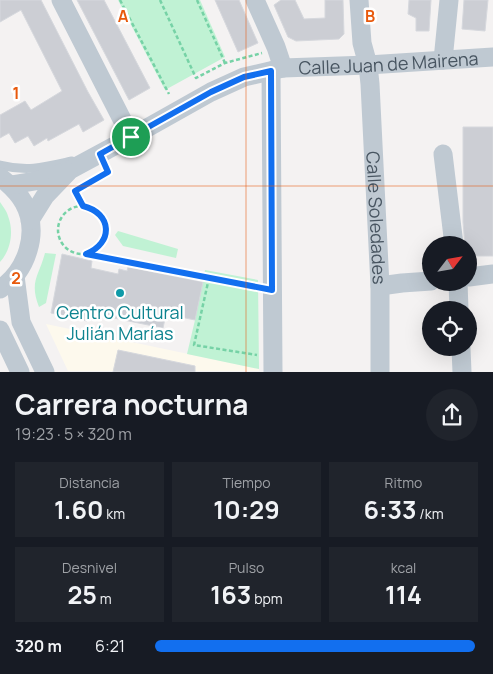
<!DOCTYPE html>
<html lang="es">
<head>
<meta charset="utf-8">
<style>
  :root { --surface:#171b24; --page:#20242c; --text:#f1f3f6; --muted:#9ea1a6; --accent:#126fef }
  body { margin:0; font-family:Manrope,sans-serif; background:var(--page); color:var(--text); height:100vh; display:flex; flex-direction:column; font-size:19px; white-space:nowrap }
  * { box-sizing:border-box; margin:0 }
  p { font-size:16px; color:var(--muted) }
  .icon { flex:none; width:28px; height:28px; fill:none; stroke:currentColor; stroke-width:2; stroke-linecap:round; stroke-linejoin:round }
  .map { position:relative; height:372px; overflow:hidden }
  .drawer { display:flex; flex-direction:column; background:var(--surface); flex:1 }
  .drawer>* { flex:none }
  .needle { width:32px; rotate:59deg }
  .fabs { position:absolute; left:422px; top:236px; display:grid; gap:10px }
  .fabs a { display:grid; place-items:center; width:55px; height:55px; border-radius:50%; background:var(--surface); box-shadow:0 5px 20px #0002; font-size:25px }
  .pin { position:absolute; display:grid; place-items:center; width:42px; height:42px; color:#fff; margin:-21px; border:2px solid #fff; border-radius:50%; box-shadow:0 1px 5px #0007 }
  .round { display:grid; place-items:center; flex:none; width:52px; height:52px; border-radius:26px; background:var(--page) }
  .headline { display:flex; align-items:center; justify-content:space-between; height:85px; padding:0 15px }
  h1 { font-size:28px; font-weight:700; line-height:38px }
  .figures { display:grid; grid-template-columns:repeat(3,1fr); gap:8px; height:85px; padding:5px 15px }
  .figures div { display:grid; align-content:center; border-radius:0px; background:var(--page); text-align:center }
  .figures b { font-size:25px; font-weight:700 }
  .figures small { font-size:14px; font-weight:400 }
  .figures p { font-size:14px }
  ul { padding:0 15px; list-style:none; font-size:16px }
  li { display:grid; grid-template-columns:80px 60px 1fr; align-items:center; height:38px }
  li i { height:12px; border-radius:6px; background:var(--accent) }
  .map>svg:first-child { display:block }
</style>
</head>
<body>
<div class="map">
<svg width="493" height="372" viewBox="0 0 493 372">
  <rect width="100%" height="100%" fill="#f4f2f2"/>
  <path fill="#fdf9ed" d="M46,324l213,45v2h-191z"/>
  <g fill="#c0f2d4">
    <path d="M118,0h82l25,57 -60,33z"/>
    <path d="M0,202c3,5 7,9 8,14 6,15 3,34 -8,46z"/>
    <path d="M118,231l60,18 -2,9 -53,-12 -8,-11z"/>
    <path d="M45,253l11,1 -10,49 -7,4c-10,-26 0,-31 6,-54z"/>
    <path d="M205,270l53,10 1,89 -72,-15 8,-34z"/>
  </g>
  <g fill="#ccced4" stroke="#d6d8dd">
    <path d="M0,0h41l47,92 16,28 -21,12 -4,-8 -31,17 -1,-3 -13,8 -6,-10 -13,7 -6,-10 -9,5v-23l25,-14 6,9 31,-19 -41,-81 -21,12z"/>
    <path d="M77,0h27l46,88 -21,12z"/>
    <path d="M215,0h24l19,43 -20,9z"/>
    <path d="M281,0h14l9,19 21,-1v-18h18l1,34 -5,5 -43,2 -8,-4 -14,-32z"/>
    <path d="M409,0h22l-2,31h-13v-13l-8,-4z"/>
    <path d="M464,0h24l-3,31 -23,-2z"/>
    <path d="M463,127h30v129h-24v-11h-4l-2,-23z"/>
    <path d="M62,254l30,7 -1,7 27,6 1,-5 8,2 1,-4 75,15 -8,38 -29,-6 -3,14 -74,-15 -2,8 -36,-8z"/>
    <path d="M118,350l77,16v6h-82z"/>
  </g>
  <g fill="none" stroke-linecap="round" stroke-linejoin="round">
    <g stroke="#76d2a6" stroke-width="2.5" stroke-dasharray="4 2.5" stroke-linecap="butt">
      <path d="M120,0l49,94"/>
      <path d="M160,0l36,78 29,-15 37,-10"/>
      <path d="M197,0l28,63"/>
      <path d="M76,190l32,-18 -1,-3"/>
      <path d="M75,191l8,14"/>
      <circle cx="82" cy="230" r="24"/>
      <path d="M86,254l170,33"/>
      <path d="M209,278l-15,67 63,10"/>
    </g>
    <path stroke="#bfc9d2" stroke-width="9" d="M0,165c28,7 45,2 72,-4"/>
    <g stroke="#bfc9d2" stroke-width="19">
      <path d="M61,0l70,137"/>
      <path d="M255,0l21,47 7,21"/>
      <path id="s1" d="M359,0l3,43 6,22 2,19 10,202v86"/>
      <path d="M443,60l6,-60"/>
      <path d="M271,71l2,301"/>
      <path d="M443,154l11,91"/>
      <path d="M0,177c9,7 18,15 24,26 16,29 3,68 -24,86"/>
      <path id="s2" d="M11,185l24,-4 33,-10 63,-34 80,-45 33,-15 39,-9 85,-3 125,-8"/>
      <path d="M30,220l15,-24 23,-24"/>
      <path d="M15,276l6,46 24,50"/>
      <path d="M469,277l24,-3"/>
      <path d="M458,282l1,28"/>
      <path d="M380,286l22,-3 29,-2"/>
      <path d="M0,330l20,42"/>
      <path d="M461,348l1,24"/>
    </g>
  </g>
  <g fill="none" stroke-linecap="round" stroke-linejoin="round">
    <g stroke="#fff" stroke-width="10">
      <path id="route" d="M271,71l1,219 -186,-36c28,-11 26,-41 -3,-48l-8,-15 33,-19 -8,-18 111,-62 33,-15z"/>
    </g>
    <use href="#route" stroke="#126fef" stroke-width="6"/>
  </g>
  <path fill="none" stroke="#e8590c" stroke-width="1" stroke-opacity="0.55" d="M246,0v372M0,186h493"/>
  <circle fill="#0f9aa8" stroke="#fff" stroke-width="2" cx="120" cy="293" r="5"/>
  <g text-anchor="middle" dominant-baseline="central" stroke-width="5" stroke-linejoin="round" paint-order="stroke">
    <g font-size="18" fill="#485561" stroke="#fff">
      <text stroke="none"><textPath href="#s2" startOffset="404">Calle Juan de Mairena</textPath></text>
      <text stroke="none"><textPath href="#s1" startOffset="219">Calle Soledades</textPath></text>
    </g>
    <g font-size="18" fill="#0d838f" stroke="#fff">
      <text x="120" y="312">Centro Cultural<tspan x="120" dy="21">Julián Marías</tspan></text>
    </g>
  </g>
  <g font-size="16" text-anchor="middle" font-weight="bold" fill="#e8590c" stroke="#fff" stroke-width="5" stroke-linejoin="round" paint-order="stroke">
    <text x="123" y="22">A</text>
    <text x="370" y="22">B</text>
    <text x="16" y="99">1</text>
    <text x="16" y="284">2</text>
  </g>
</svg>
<div class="fabs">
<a><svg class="needle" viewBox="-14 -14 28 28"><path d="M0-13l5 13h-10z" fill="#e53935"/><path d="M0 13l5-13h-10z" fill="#9ea1a6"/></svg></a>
<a><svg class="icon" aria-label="locate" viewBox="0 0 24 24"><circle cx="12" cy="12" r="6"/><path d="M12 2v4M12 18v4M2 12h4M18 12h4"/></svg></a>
</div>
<div class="pin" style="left:131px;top:137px;background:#1e9e55"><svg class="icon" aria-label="arrive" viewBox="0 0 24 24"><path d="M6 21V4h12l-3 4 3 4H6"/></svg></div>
</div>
<section class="drawer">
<div class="headline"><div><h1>Carrera nocturna</h1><p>19:23 · 5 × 320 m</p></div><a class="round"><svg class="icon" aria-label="share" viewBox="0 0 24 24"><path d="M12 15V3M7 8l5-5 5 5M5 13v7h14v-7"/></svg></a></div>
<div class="figures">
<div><p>Distancia</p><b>1.60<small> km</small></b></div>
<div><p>Tiempo</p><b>10:29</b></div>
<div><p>Ritmo</p><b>6:33<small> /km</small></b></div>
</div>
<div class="figures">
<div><p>Desnivel</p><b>25<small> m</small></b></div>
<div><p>Pulso</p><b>163<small> bpm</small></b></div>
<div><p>kcal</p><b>114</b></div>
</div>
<ul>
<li><b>320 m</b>6:21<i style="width:99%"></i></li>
</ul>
</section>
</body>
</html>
